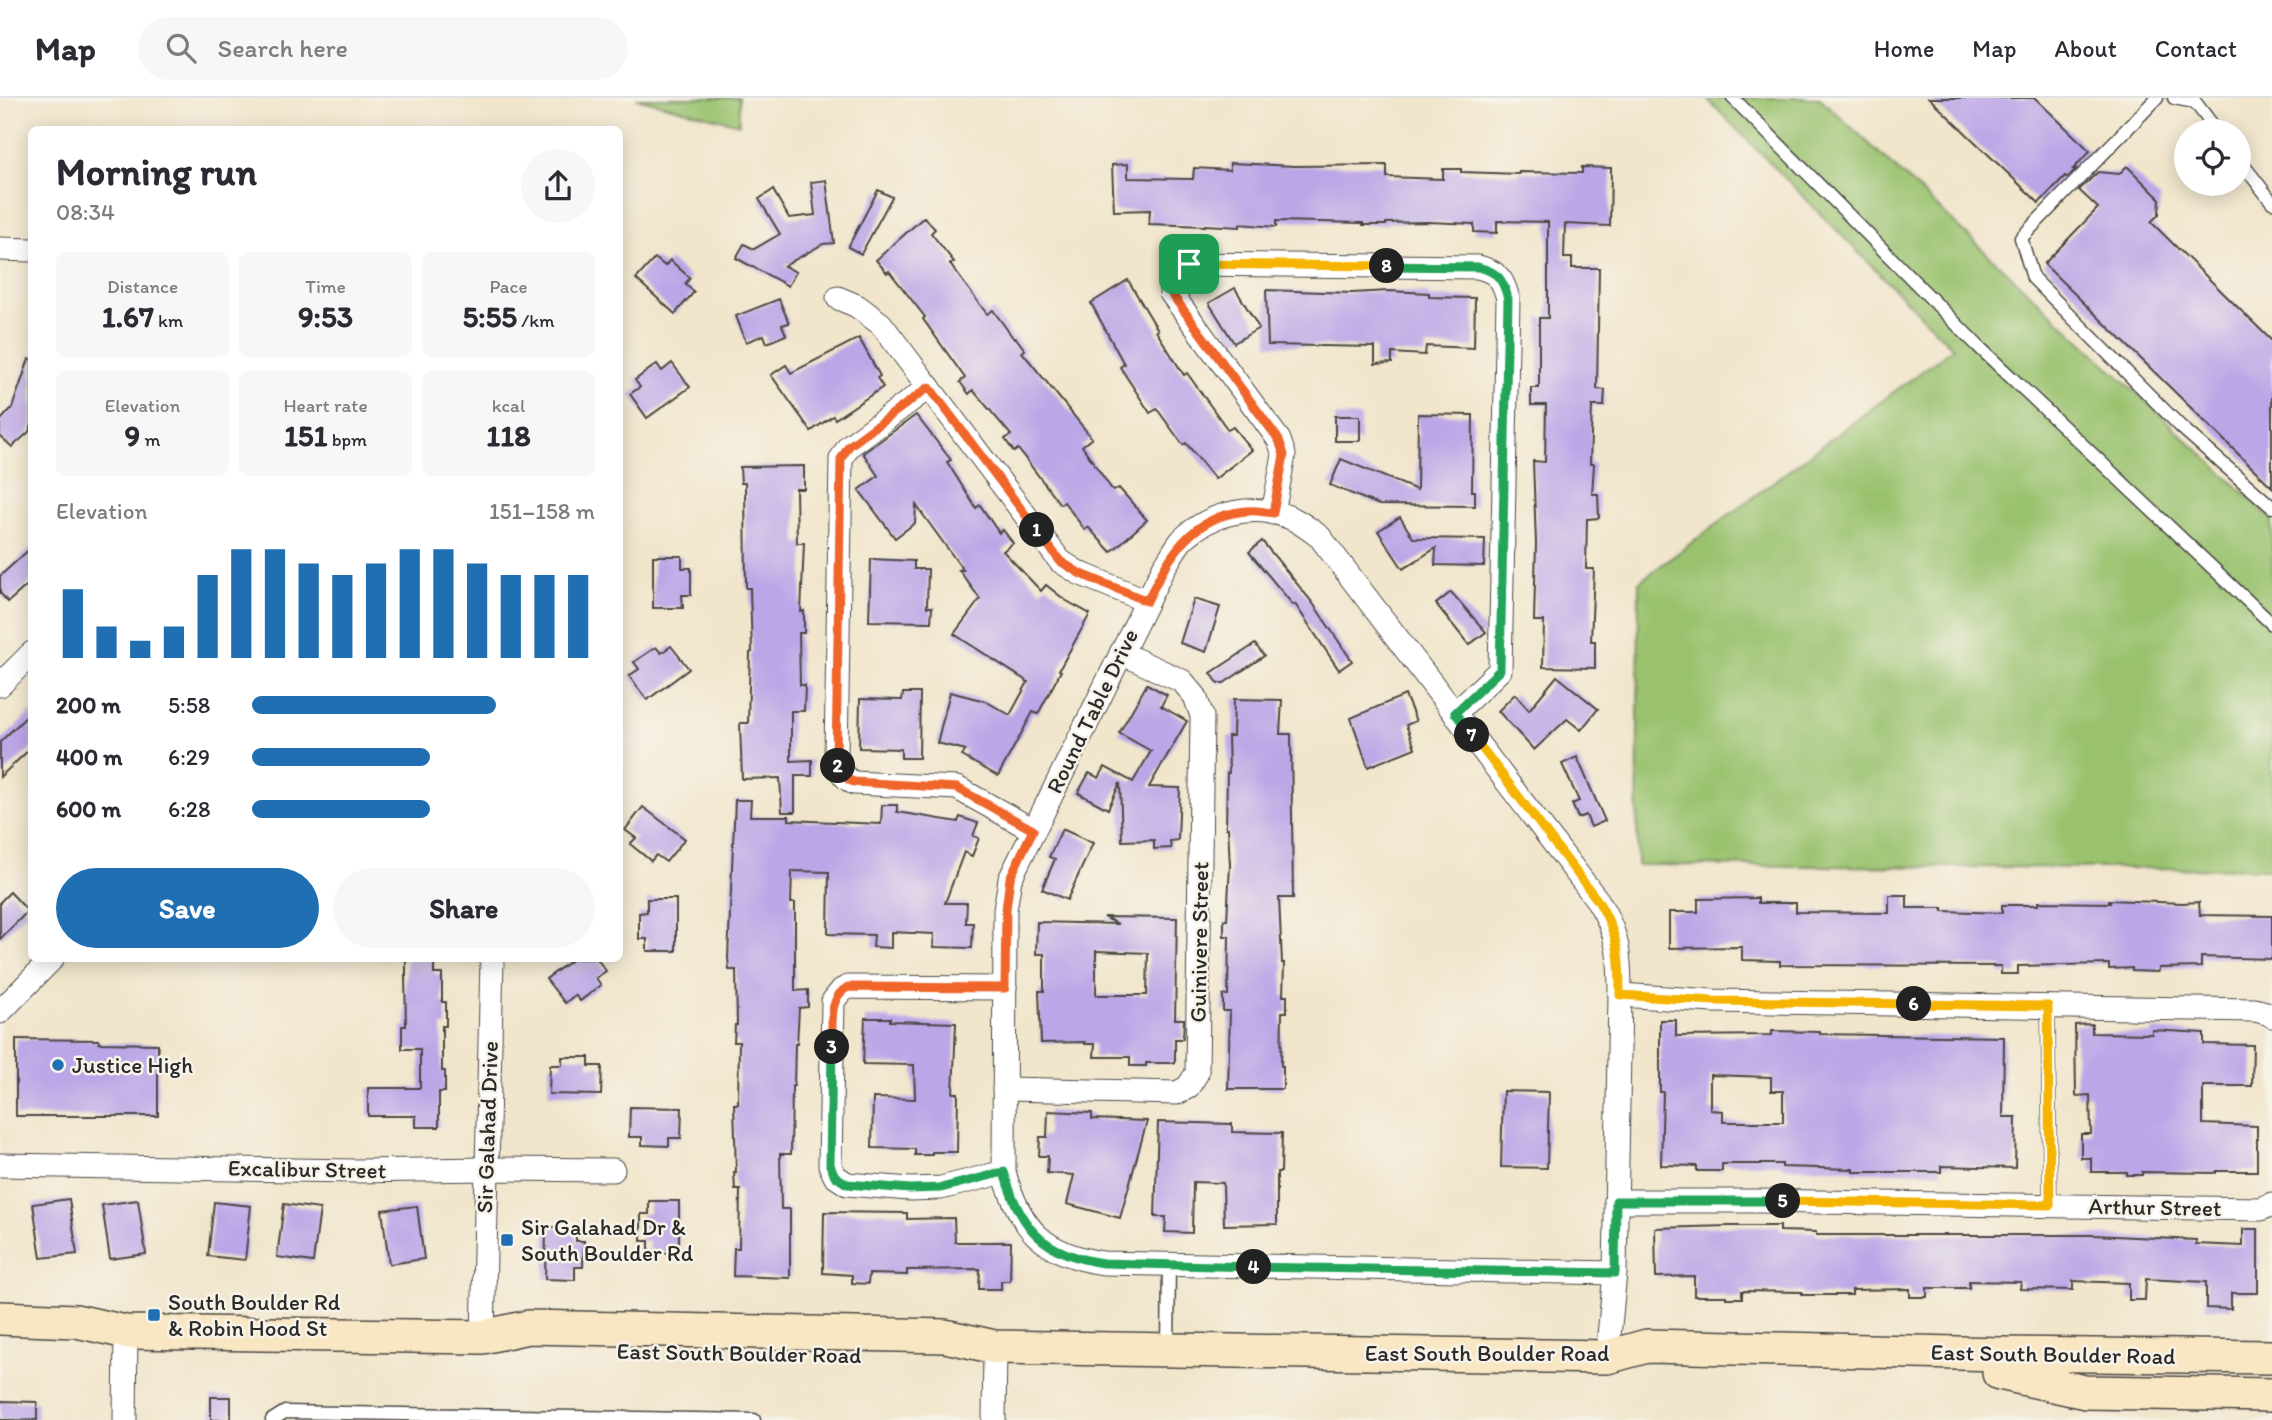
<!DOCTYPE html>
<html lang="en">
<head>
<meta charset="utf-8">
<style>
  :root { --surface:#fff; --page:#f7f7f7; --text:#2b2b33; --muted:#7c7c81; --line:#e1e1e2; --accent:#1f6fb2 }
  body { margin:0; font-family:Itim,sans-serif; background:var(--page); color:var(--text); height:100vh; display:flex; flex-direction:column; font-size:26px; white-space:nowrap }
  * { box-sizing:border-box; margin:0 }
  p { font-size:23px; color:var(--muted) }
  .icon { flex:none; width:38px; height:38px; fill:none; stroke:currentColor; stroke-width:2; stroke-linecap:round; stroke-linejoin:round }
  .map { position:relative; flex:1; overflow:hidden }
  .panel { position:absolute; left:28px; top:28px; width:595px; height:836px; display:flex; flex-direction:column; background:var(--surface); border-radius:10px; box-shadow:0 4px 18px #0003 }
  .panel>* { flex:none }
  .buttons { position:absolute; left:2174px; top:21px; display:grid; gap:14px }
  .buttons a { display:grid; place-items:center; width:77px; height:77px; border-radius:50%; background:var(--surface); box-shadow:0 4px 18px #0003; font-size:35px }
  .pin { position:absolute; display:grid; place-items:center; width:60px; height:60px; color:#fff; margin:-30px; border-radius:14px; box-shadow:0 4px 10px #0006 }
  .km { position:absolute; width:35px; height:35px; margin:-18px; border-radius:50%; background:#222; color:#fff; font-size:19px; line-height:35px; text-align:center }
  .round { display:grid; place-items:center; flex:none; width:74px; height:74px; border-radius:37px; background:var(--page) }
  .overview { display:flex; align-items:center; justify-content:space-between; height:119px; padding:0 28px }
  h1 { font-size:38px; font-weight:700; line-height:52px }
  .metrics { display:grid; grid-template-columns:repeat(3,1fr); gap:10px; height:119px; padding:7px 28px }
  .metrics div { display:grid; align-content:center; border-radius:10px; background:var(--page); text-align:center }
  .metrics b { font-size:30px; font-weight:700 }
  .metrics small { font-size:19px; font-weight:400 }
  .metrics p { font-size:19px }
  .chart { height:196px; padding:14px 28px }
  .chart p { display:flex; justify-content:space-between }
  .chart svg { width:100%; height:126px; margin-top:7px; stroke:var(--accent); stroke-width:6 }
  .cta { display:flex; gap:14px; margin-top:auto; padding:14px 28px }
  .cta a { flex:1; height:80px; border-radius:42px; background:var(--accent); color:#fff; font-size:28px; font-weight:700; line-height:80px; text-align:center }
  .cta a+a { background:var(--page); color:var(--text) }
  ul { padding:0 28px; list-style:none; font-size:23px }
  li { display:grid; grid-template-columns:112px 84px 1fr; align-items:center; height:52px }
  li i { height:18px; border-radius:9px; background:var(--accent) }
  header { display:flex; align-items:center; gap:42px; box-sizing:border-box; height:98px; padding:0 35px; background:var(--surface); border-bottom:2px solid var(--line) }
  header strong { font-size:33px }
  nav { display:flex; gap:38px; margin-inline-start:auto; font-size:24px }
  .search { width:490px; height:63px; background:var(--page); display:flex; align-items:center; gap:18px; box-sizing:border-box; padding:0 24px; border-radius:38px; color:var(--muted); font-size:26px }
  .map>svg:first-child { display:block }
</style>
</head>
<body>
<header>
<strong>Map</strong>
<div class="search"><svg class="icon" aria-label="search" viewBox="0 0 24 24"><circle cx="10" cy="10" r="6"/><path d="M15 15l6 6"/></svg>Search here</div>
<nav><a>Home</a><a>Map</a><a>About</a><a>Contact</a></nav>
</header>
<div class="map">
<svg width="2272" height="1322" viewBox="0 0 2272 1322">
  <rect width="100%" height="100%" fill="#f7f3e8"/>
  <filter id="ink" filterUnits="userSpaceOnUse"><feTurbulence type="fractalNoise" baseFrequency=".0143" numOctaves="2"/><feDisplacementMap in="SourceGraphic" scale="14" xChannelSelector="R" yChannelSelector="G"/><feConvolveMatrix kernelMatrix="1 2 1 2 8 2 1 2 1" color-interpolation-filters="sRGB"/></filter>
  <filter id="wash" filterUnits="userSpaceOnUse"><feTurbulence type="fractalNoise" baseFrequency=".00686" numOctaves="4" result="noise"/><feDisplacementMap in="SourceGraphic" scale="28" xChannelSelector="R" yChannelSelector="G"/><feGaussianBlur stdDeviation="1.57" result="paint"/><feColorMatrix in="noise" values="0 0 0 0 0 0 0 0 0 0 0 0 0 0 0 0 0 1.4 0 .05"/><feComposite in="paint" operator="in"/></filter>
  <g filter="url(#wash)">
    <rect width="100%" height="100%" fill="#f1e5cb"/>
    <g fill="#9ac26e" stroke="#62764c" stroke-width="2">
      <path d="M636,0h103v26z"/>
      <path d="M1706,0h114l452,421v350l-635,-4 2,-283 314,-234z"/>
    </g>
    <g id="blocks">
      <g fill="#bba6e7" fill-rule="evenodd">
        <path d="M1929,0h106l55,53 -17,18h3l-9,9 -2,-2 -26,27z"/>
        <path d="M1230,65l65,3 92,-1v12l56,2v-10h18v3l58,2v-2l63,1v-6l29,1 -1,58 -45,-2 -1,34h8v10h27l-2,121 8,1 -1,16h-12l-2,58h4l-2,30h6l1,24 -12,1 -1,50h8l-3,72h4v27l-52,-1 1,-46h-10l2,-78 -3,-82 12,1 1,-57h-15v-17h8v-70h9v-96l-51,-1v12l-23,-1v-8l-46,-2 -42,1v2h-23v-2l-87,-2v6l-36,-3v3l-35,-2v1l-56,-2 1,-14 -36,1 -2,-46 16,-1v14l65,1 1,-11 36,2z"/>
        <path d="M2127,68l33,33 -1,15 -8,8 121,119v146l-228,-223 54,-56 -19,-18 19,-18 21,2z"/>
        <path d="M826,82l8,63 -11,1 -39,22 12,6 -8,14 -52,-28 8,-14 10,5 26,-15 -21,-35 14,-9 16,28 26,-3 -4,-33z"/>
        <path d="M878,92l14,7 -31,57 -13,-7z"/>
        <path d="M924,119l11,12 -4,4 23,29 -4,2 37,50 6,-4 21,29 2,-1 9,12 -3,2 70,86 -10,8 31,45 6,-3 28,32 -36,32 -23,-25 -3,3 -21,-28 -4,2 -42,-55 -4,3 -9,-13 6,-4 -38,-45 -4,4 -9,-12 5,-4 -42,-59 2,-2 -36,-46 -2,2 -11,-13z"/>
        <path d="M655,160l10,8 5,-6 20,18 -5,6 9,8 -19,22 -39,-35z"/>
        <path d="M1128,182l30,50 -2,1 28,44 3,-2 41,57 5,-3 19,23 -37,29 -29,-36 -3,2 -26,-36 -7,4 -30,-46 4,-3 -33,-61z"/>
        <path d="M1235,190l24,40 -25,15 -25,-40z"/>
        <path d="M1266,192l86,3 37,-2 40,2v4l46,1 -1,50 -48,-2 -1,9 -33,-2v10l-17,1v-17l-107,-2z"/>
        <path d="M779,201l10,24 -7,2 4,10 -19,8 -3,-8 -18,7 -10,-26z"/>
        <path d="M859,240l21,38 -3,2 6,9 -48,32 -2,-3 -22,15 -40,-56 15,-10 5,8z"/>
        <path d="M29,261l3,1v64l-3,8 -17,15 -12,-11v-15l12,-13z"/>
        <path d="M672,265l18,24 -43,31 -17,-24 10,-7 -5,-7 22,-16 5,7z"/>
        <path d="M1418,316l55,1 -1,76h3v15l-96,-1 -49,-20 11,-26 76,31z"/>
        <path d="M916,317l35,45 -4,2 29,46 4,-3 19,28 4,-3 10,13 -10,8 38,40 5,-6 19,15 25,14 -31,56 2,1 -23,43 -5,-2 -35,64 -36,-20 4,-6 -29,-7 13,-51 35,9 25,14 18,-33 -74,-48 26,-35 -21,-29h4l-47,-65 -1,18 -20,15 -36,-48 19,-14 -15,-23z"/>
        <rect x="1335" y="318" width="25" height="25"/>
        <path d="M804,368v23h-8l1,54h7l-3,69 3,-1v22h-5l1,52h5l-1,26h-13v50l21,-1v16h-17v36h-13l-2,-34 -38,1 -2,-56h8l2,-70 2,-1 -2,-64h-4l-1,-105h-4l-1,-16z"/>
        <path d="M1400,419l13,21 72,1 -1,27 -49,-1 1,-17 -33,21 -25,-38z"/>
        <path d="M1262,443l50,61 40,59 -13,9 -44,-66 -2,1 -44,-53z"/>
        <path d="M32,449v34l-24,21 -8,-9v-17z"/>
        <path d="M653,458h29v12h9v27h-9l1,13h-30z"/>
        <path d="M871,461l43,2v8h14l-1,38h5l-1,15 -62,-1z"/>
        <path d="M1451,494l35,40 -17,13 -33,-41z"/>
        <path d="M1194,501l26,8 -14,45 -26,-9z"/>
        <path d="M1255,546l9,12 -40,27h-6l-7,-10z"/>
        <path d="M671,548l18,23 -42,31 -18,-24 10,-7 -5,-7 22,-15 5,6z"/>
        <path d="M1557,578l41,33 -17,21 -14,-11 -33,31 -36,-39 17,-17 14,16z"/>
        <path d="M1147,586l20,11 -6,11 26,15 -38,66 31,1 -2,52 -8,1 1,7 -17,1v-9l-32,1 -2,-58 -12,26 -30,-16 11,-20 10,5 6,-11 28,15 18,-31 -32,-18z"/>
        <path d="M903,595h17l-1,65h-18v-9l-42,-1 1,-49 42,1z"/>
        <path d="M1405,597l11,26 -10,4 9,23 -47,19 -17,-49z"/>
        <path d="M1234,601l48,1 -2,34h11l2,164h-14l3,65h2l-1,33h4v16h-5l-1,54h2v23h-55l2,-78h-7v-16h5l1,-59h-5v-16h3l3,-55 -2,-37h-2l1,-55h2l-1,-37h5z"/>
        <path d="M32,613v36l-32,30v-35z"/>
        <path d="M1577,659l28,64 -14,6 -5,-12 -8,3 -6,-14 7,-3 -17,-37z"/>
        <path d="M735,702h16l-1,16h39v4l92,4 1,-19h15v7l61,10 2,-5 18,6 -5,13 6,2 -7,18 -8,-4 -19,51h22l-1,20h7l-1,25 -39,-1 1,-13 -43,-2v16l-18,-1 1,-12 -46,-1 1,-62 -37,-1 -1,32h4v88l13,-1v17l-9,1 -2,36h-2l-1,42h-2l-1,68h-11l1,55h9v69l-57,-2 1,-28h5l1,-58h-5l-1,-18h2l-2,-68h4l1,-62h-5l1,-17h2l-1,-55h-7l-1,-13z"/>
        <path d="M643,709l42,32 -19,23 -10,-7 -5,6 -21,-17 6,-6 -11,-8z"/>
        <path d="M1062,731l31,14 -26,57 -25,-11 13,-30 -6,-2z"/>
        <path d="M10,794l18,19 -28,28v-37z"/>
        <path d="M1889,797h18v13h36v3l59,2v-8h36v-3l72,1 -1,-3 74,3 16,-1 1,13 72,1v43l-71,-2v10l-42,1 -1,4 -26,-1v-3l-23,1v-5l-91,2v8h-17v-8l-221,-1v-4l-38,-1v-13l-73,1v-36h29v-13l60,-1v5h38v9l93,1z"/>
        <path d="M647,801h29v52h-29v-12h-8v-26l8,-1z"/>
        <path d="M1104,819l73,1 -2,101h9l-1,20h-8v24h-29v3h-16v-9h-36l1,-13h-10v-2l-44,1 -2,-52h5v-37h-8l1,-32 81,2zM1096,853l52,2 -1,42h-51z"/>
        <path d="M406,861h28v15h8v28h4v24h-4v45h3v21h-6v35h-23v-11h-48v-28h52v-39h-18v-23h4l-1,-51h1z"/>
        <path d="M573,861h24l9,12 -10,7 5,7 -21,16 -5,-6 -10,8 -19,-24z"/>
        <path d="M865,920h25v3l66,2 -3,70h5l-1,59h-25v3h-17v-6l-43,-1 1,-50 42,1 -1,-34 -51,-1z"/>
        <path d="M1660,922h16v16l96,-1v-4l48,1v2l184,3 -1,80h13l-1,51 -74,-2v6h-88v-3l-71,-2v-3h-60v7h-25v-5l-36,-1 2,-73h-3zM1710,977l61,2v14h12v31h-60v-11l-13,-1z"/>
        <path d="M2092,926v9l60,1v-4l52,3v11l49,1 -1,41h-49v38l54,2v45h-41v2l-74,-1v3h-15v-3h-36v-14h-10v-24h10l-1,-39 -14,1 -1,-71z"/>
        <path d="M16,941l83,1v3l59,1v72h-142z"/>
        <path d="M562,959h27v9h13l-1,29 -52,-1 1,-29h12z"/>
        <path d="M1503,993l46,1 -2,76 -46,-1z"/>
        <path d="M630,1009l52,1 -1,30h-12v8l-27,-1v-8h-13z"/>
        <path d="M1048,1013l44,2v6l55,2 -27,97 -53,-14 7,-29 -27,-2 1,-17h-9l1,-19h7z"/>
        <path d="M1158,1024l74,2v8l50,1 -1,39h-4v52l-53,1 -1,-42 -30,-1 -1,51 -27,-1 1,-15h-11z"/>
        <path d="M69,1101l8,55 -36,4 -8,-54z"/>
        <path d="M138,1102l8,54 -36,5 -8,-54z"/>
        <path d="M649,1103h30v52h-30v-12h-8v-27h8z"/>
        <path d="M214,1104l37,4 -6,54 -37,-4z"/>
        <path d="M284,1106l36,5 -7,53 -36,-5z"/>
        <path d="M417,1108l7,53 -35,5 -7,-54z"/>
        <path d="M824,1114l83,1v6l47,-1 1,24h56l-1,39h-9v8h-22l1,-20 -73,1v5l-38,-1 -1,10 -16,-1v-8l-29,-2z"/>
        <path d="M1729,1128h51v5l36,1v3h278l102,5v4l47,2v-17h15v64h-27v16l-25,-1v-26l-60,-3 -1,21h-16v-17l-56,-2v9l-53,-1 1,-7 -52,-1v7h-42v9h-17v-8l-58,1v5h-50v-3l-60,-1v7h-16v-2h-32v-20l-38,1 -1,-49z"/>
        <path d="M546,1129l30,1v13h8l-1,26h-8v13l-30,-1z"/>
        <rect x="211" y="1299" width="20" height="23"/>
        <path d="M0,1303l37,1v18h-37z"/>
      </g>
    </g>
  </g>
  <g filter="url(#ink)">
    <use href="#blocks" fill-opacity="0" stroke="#494743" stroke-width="2"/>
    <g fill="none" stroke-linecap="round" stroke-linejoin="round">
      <g stroke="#494743" stroke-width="15">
        <g id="service">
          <path d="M1733,0l245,248 294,278"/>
          <path d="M2157,0l-136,140 12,40 148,149 91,80"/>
          <path d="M2174,0l21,4 22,29"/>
          <path d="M2238,60l34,44"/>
          <path d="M2048,908l2,199"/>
          <path d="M1168,1250l1,-83"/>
          <path d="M272,1322l13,-8 469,8"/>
        </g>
      </g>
      <g stroke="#494743" stroke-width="25">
        <g id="minor">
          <path d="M0,151l32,1"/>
          <path d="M838,200l19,8 24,18 179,237 19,12 68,28"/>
          <path d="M929,289l-80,59 -8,13 -5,297c2,12 6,21 18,27l103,5 76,42"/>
          <path d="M1273,415l11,-58 -5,-15 -108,-147c0,-16 2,-23 18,-29l289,3c20,5 25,12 30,32l-8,371 -45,43"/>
          <path d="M0,587l32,-32"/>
          <path d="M1620,897l93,6 542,9 15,4 2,2"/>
          <path d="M0,914l52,-53"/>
          <path d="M1004,991l173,4 11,-6 9,-14 5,-357 -7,-20 -13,-15 -61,-28"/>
          <path d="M0,1067l356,6 129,-2 128,1"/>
          <path d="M1004,1074l-63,16 -31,1 -63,-5 -12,-8 -5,-11 3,-164 9,-11 6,-3 157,1"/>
          <path d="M1616,1103h142l503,8 11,-5"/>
          <path d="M483,1239l9,-378"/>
          <path d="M1607,1259l8,-84 5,-278c0,-39 -1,-60 -22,-94l-278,-364c-8,-6 -17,-13 -27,-18 -36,-17 -83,-7 -111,21 -7,8 -12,19 -18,27l-154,312 -5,31 -1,262c16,57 39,82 99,91l512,10"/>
          <path d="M125,1322l1,-88"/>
          <path d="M994,1322l1,-73"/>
        </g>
      </g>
      <g stroke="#494743" stroke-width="36">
        <g id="secondary">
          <path d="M0,1220l76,3 50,11 357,5 45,-10 417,9 50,11 612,10 40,-11 355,8 270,3"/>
          <path d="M1999,1275l86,19 187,3"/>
        </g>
      </g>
      <use href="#service" stroke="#fff" stroke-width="12"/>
      <use href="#minor" stroke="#fff" stroke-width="23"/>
      <use href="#secondary" stroke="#f9e7c3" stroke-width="33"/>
    </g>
  </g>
  <g fill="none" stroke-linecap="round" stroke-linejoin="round" filter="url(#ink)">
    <g stroke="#fff" stroke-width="14">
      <path id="split-1" d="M1037,432l23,31 19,12 68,28c22,-44 43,-85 99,-90 9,-1 18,1 27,2l11,-58 -5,-15 -108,-147c0,-16 2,-23 18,-29"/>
    </g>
    <g stroke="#fff" stroke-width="14">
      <path id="split-2" d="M838,668l-2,-10 5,-297 8,-13 80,-59 108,143"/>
    </g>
    <g stroke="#fff" stroke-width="14">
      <path id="split-3" d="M832,949c1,-21 -5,-49 16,-60l157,1 1,-78 4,-32 23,-48 -76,-42 -103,-6 -5,-2 -11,-14"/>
    </g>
    <g stroke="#fff" stroke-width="14">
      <path id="split-4" d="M832,949l-2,118 5,11 12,8 63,5 31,-1 63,-16c16,57 39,82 99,91l151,4"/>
    </g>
    <g stroke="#fff" stroke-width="14">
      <path id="split-5" d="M1254,1169l361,6 1,-72h167"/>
    </g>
    <g stroke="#fff" stroke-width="14">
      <path id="split-6" d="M1783,1103l267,4 -2,-199 -134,-2"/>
    </g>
    <g stroke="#fff" stroke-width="14">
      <path id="split-7" d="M1472,637l126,166c21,34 22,56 22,94l93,6 201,3"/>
    </g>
    <g stroke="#fff" stroke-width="14">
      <path id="split-8" d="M1387,168l91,1c20,5 25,12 30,32l-8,371 -45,43 17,22"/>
    </g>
    <g stroke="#fff" stroke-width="14">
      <path id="split-9" d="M1189,166l198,2"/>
    </g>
    <use href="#split-1" stroke="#f0652b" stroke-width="9"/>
    <use href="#split-2" stroke="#f0652b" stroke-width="9"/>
    <use href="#split-3" stroke="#f0652b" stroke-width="9"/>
    <use href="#split-4" stroke="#22a559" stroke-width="9"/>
    <use href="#split-5" stroke="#22a559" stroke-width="9"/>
    <use href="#split-6" stroke="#f5b400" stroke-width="9"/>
    <use href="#split-7" stroke="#f5b400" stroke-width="9"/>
    <use href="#split-8" stroke="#22a559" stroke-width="9"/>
    <use href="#split-9" stroke="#f5b400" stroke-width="9"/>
  </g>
  <g fill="#1f6fb2" stroke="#f7f3e8" stroke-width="2.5">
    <circle cx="58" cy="967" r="7"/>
    <rect x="500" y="1135" width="14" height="14" rx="3.5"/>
    <rect x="147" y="1210" width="14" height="14" rx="3.5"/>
  </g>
  <g text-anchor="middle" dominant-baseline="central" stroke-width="5" stroke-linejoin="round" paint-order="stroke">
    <g font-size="23" fill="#2b2b2b" stroke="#f7f3e8">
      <text transform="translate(1092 613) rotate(-64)">Round Table Drive</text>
      <text transform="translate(1199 844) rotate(-89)">Guinivere Street</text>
      <text transform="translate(487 1029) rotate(-88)">Sir Galahad Drive</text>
      <text transform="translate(307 1071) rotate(1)">Excalibur Street</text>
      <text transform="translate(2155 1109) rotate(1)">Arthur Street</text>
      <text transform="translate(739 1255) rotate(1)">East South Boulder Road</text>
      <text x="1487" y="1255">East South Boulder Road</text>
      <text transform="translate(2053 1256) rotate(1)">East South Boulder Road</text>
    </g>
    <g font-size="23" fill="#2b2b2b" stroke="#f7f3e8" text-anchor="start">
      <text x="72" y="967">Justice High</text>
      <text x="521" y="1129">Sir Galahad Dr &amp;<tspan x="521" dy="26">South Boulder Rd</tspan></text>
      <text x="168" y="1204">South Boulder Rd<tspan x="168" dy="26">&amp; Robin Hood St</tspan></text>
    </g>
  </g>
</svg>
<div class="buttons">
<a><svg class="icon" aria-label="locate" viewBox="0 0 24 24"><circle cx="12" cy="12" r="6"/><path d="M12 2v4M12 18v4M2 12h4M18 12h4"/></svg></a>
</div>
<div class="pin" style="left:1189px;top:166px;background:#1e9e55"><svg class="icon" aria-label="arrive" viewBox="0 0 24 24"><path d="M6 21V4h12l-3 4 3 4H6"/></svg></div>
<b class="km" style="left:1037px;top:432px">1</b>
<b class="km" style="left:838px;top:668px">2</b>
<b class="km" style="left:832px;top:949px">3</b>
<b class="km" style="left:1254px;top:1169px">4</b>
<b class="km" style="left:1783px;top:1103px">5</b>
<b class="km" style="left:1914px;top:906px">6</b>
<b class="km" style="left:1472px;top:637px">7</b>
<b class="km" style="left:1387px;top:168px">8</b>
<section class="panel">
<div class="overview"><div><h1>Morning run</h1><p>08:34</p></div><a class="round"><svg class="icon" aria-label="share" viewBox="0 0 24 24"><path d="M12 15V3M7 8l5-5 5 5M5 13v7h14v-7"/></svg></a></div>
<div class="metrics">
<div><p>Distance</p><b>1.67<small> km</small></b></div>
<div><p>Time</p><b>9:53</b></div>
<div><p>Pace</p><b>5:55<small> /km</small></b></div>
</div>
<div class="metrics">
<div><p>Elevation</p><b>9<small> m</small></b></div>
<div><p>Heart rate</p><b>151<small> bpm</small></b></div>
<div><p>kcal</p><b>118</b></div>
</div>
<div class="chart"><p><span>Elevation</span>151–158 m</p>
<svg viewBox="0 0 160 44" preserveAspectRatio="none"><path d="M5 44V20M15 44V33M25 44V38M35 44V33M45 44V15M55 44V6M65 44V6M75 44V11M85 44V15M95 44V11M105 44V6M115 44V6M125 44V11M135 44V15M145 44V15M155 44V15"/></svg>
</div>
<ul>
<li><b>200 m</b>5:58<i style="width:71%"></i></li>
<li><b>400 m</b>6:29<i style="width:52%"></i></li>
<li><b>600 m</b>6:28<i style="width:52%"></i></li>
</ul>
<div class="cta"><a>Save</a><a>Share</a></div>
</section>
</div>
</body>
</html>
